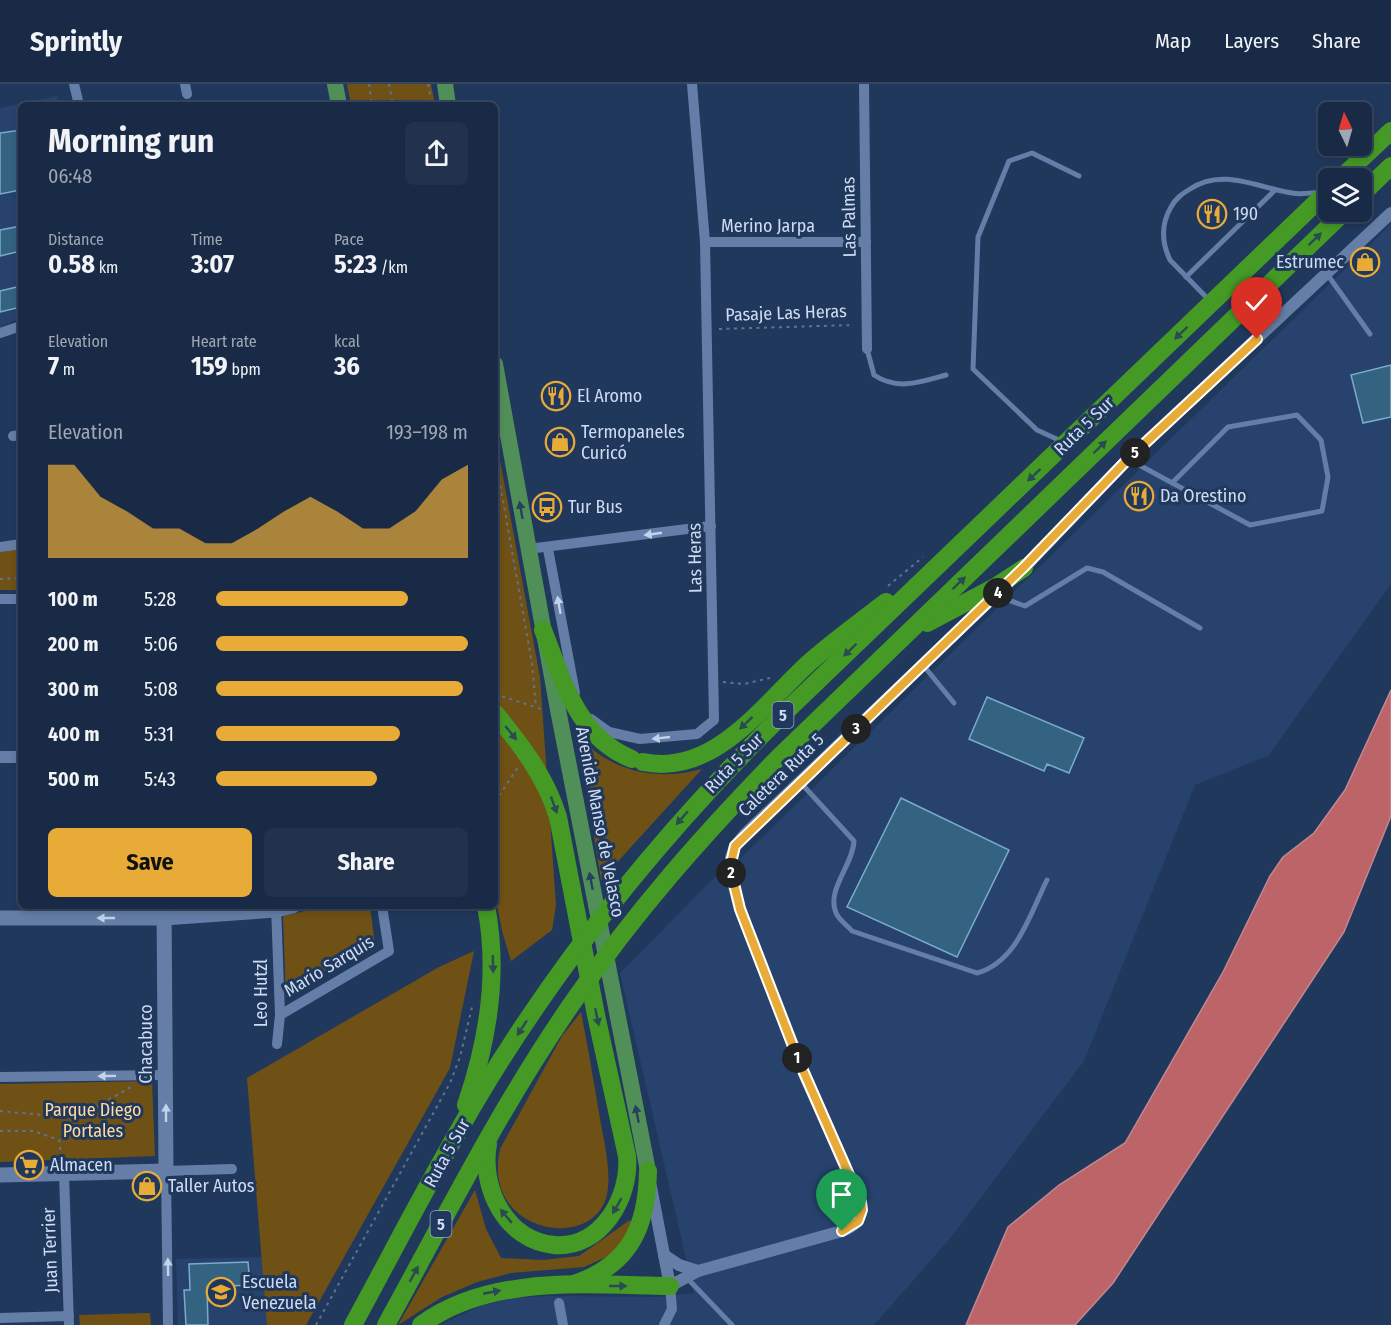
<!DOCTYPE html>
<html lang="en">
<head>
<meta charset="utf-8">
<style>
  :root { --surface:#192a46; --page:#22324d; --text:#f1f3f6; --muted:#9fa7b3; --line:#37465f; --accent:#e8ab37 }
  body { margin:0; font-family:"Fira Sans Condensed",sans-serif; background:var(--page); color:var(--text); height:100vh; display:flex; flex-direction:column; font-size:22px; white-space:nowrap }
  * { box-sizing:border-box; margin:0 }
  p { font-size:20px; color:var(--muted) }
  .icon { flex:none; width:33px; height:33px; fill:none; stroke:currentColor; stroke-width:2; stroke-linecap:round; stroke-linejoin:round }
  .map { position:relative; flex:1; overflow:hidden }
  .side { position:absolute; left:18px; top:18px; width:480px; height:807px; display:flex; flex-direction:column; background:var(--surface); border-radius:9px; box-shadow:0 3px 9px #0003,0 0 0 2px var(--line) }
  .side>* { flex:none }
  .needle { width:39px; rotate:355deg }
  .controls { position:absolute; left:1318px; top:18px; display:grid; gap:12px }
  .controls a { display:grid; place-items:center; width:54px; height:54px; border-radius:9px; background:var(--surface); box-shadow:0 3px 9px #0003,0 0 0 2px var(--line); font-size:30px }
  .pin { position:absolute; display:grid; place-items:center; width:51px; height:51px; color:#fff; margin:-62px -26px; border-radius:50% 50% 50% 0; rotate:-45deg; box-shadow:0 0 6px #0007 }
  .pin .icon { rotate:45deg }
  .km { position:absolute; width:30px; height:30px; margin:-15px; border-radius:50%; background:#222; color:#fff; font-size:16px; line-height:30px; text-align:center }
  .round { display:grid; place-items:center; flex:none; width:63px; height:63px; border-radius:9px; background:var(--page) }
  .headline { display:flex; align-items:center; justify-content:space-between; height:102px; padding:0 30px }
  h1 { font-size:33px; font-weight:700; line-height:45px }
  .figures { display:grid; grid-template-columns:repeat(3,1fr); gap:9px; height:102px; padding:6px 30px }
  .figures div { display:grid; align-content:center }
  .figures b { font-size:26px; font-weight:700 }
  .figures small { font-size:16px; font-weight:400 }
  .figures p { font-size:16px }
  .chart { height:168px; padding:12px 30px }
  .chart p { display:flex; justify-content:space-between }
  .chart svg { width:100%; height:108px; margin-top:6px; fill:var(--accent); opacity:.7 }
  .action { display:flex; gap:12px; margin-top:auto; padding:12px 30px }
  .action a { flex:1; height:69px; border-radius:9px; background:var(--accent); color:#111; font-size:24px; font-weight:700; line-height:69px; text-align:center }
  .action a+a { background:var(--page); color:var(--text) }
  ul { padding:0 30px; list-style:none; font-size:20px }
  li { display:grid; grid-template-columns:96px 72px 1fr; align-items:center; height:45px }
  li i { height:15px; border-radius:8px; background:var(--accent) }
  header { display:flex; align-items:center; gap:36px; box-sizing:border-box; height:84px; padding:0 30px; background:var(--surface); border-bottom:2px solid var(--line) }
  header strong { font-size:28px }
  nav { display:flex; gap:33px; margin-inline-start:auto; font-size:21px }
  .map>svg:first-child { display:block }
</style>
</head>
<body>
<header>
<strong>Sprintly</strong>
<nav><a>Map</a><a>Layers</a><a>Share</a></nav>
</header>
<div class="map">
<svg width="1391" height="1241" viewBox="0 0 1391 1241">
  <rect width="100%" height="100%" fill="#21385d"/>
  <g fill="#27426d">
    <path d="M57,12l2,9h-38v213l-21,9v-219z"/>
    <path d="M1391,140v360l-122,171 -74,30 -111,276 -133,176 -77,88h-434l40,-19 34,-8 35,-2 110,1 35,-4 -74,-320 92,-93 30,-23z"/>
    <path d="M262,1173l5,68h-89l-2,-66z"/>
  </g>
  <g fill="#705115">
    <path d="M347,0h84l4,21h-84z"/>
    <path d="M495,349l45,244 16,228 -4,25 -41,31 -9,-30 -7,-37z"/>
    <path d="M21,464v42h-21v-38z"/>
    <path d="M578,653c34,34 77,45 124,32l-101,111z"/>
    <path d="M327,822h43l5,39 -89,53 -3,-82z"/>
    <path d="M474,867l-24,117 -144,257h-39l-20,-247 192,-111z"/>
    <path d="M581,928c7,35 13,71 19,107 4,22 10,46 8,68 -4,67 -128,51 -108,-38l62,-113z"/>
    <path d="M152,997l3,75 -155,6v-78z"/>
    <path d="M475,1106l11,39 15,29 42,2 36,-4 51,-36 4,8 -14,23 -36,16 -73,6 -34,9 -35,15 -44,28z"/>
    <path d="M150,1229l1,12h-71l-1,-10z"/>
  </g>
  <path fill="#bc6467" stroke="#c18891" stroke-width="1.5" d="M1391,606v126l-47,116 -231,351 -38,42h-109l42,-98 51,-42 66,-42 98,-171 47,-96 13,-19 31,-24 31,-43z"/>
  <g fill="#346381" stroke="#7babcc" stroke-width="1.5">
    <path d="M21,46v60l-21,4v-61z"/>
    <path d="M21,142v25l-21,5v-26z"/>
    <path d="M21,202v21l-21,5v-21z"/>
    <path d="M1391,281v52l-28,6 -12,-48z"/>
    <path d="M987,613l97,41 -15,35 -22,-9 -3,7 -75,-32z"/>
    <path d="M901,714l108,52 -52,107 -110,-50z"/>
    <path d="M248,1178l2,23 -43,2 1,38h-22l-2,-35h6l-1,-26z"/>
  </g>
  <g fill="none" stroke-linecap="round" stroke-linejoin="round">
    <g stroke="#5f7393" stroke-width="2" stroke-dasharray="3 4.5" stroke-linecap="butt">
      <path d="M369,0l3,21"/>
      <path d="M389,0l4,21"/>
      <path d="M428,0l3,15"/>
      <path d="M719,245l135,-4"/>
      <path d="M495,372l37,207 4,44"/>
      <path d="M0,495l21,-1"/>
      <path d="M888,502l35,-29"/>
      <path d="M723,598l21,2 26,-6"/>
      <path d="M495,602l2,9"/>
      <path d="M495,610l49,16"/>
      <path d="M495,718l23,-35"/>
      <path d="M0,1027l43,4 41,-1 47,-27"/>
      <path d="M0,1047h34l25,9 3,20"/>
      <path d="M316,1241l134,-242 10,-26 13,-54"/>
    </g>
    <g stroke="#647ea7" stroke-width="5">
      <path d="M1327,190l43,60"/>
      <path d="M1186,193l89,-87"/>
      <path d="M1210,217l-40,-41c-8,-17 -9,-36 1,-53 5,-9 11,-13 19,-18 33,-22 68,-1 102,4 9,2 19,0 28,-1"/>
      <path d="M867,265l7,26c24,16 47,7 72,0"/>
      <path d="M1061,357l-24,-11 -64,-61 5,-132 31,-76 23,-8 47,23"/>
      <path d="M1128,375l122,66 72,-14 6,-34 -7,-37 -24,-25 -69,12 -56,56"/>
      <path d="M997,512l28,10 62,-38 16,4 97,56"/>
      <path d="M923,581l31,38"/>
      <path d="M800,698l54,59c-1,24 -28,49 -18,72 3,7 11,12 16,18l125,42c40,-11 53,-59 70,-93"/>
      <path d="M687,1194l45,47"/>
    </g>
    <g stroke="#647ea7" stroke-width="10">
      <path d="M74,0l5,21"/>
      <path d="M185,0l2,10"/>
      <path d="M864,0l3,265"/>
      <path d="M705,158h161"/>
      <path d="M0,249l21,-7"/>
      <path d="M13,352l8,-1"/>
      <path d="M0,463l21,-3"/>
      <path d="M528,465l183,-23"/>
      <path d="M548,465l27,144"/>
      <path d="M0,515h21"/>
      <path d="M591,635l18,13 31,7 57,-5 17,-14 -9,-478 -13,-158"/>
      <path d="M276,822l4,109 -3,29"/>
      <path d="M280,931l109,-64 -7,-45"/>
      <path d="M0,993l166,-2"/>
      <path d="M64,1090l5,151"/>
      <path d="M559,1219l4,22"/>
      <path d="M0,1234l69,-2"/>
      <path d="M168,1241l-2,-154 66,-2"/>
      <path d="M664,1241l8,-16 -2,-23"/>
    </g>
    <g stroke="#647ea7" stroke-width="12">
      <path d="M1019,489l109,-114 263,-246"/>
      <path d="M0,673h21"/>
      <path d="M651,1103l19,99 28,-15 144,-40c17,-6 23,-16 17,-34l-54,-121 -65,-167 -9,-34v-17l4,-12 10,-12 257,-245"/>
      <path d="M664,1171l15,10 19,6"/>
    </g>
    <g stroke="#647ea7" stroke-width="15">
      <path d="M0,834h164l112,-8 17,-4"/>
      <path d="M0,1091l166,-4 -2,-265"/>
    </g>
    <g stroke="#518f59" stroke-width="16">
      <path d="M335,0l4,21"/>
      <path d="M445,0l3,21"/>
      <path d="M495,280l64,351 89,456"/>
    </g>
    <g stroke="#449a25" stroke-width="18">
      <path d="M1341,94l50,-47"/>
      <path d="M1362,110l29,-28"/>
      <path d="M927,539l68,-36 29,-19"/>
      <path d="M543,546c20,50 34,107 89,129"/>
      <path d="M643,678c72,15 121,-59 168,-101 24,-21 50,-40 75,-59"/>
      <path d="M466,1021c22,-64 33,-133 20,-199"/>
      <path d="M488,1060c-8,43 17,96 66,101 47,4 77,-48 73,-89l-31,-141 -38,-198c-12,-40 -37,-72 -63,-104"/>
      <path d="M574,1200c56,-19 73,-57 74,-113"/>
      <path d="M353,1241c42,-77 82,-156 127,-231 83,-138 185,-263 299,-376l550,-528"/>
      <path d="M386,1241c60,-109 116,-221 187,-323 61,-89 130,-167 205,-244l566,-546"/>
      <path d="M421,1241c69,-51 166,-40 249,-39"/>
    </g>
  </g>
  <defs><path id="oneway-solid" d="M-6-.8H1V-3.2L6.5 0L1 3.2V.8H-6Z" transform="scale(1.5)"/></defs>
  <g fill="#284c52">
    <use href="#oneway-solid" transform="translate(1315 155) rotate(-44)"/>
    <use href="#oneway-solid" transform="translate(1181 249) rotate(136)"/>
    <use href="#oneway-solid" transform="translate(1100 363) rotate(-44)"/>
    <use href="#oneway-solid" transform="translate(1034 391) rotate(137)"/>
    <use href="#oneway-solid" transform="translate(959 499) rotate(-44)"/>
    <use href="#oneway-solid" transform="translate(850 566) rotate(136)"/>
    <use href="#oneway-solid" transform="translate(746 639) rotate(137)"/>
    <use href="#oneway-solid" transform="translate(511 649) rotate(51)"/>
    <use href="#oneway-solid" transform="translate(554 721) rotate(70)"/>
    <use href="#oneway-solid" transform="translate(682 734) rotate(131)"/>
    <use href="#oneway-solid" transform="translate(493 880) rotate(89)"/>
    <use href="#oneway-solid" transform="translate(597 933) rotate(78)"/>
    <use href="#oneway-solid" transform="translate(522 944) rotate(123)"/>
    <use href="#oneway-solid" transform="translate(617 1122) rotate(120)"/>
    <use href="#oneway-solid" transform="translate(506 1132) rotate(-130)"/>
    <use href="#oneway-solid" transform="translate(414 1190) rotate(-61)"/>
    <use href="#oneway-solid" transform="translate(618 1202)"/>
    <use href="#oneway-solid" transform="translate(492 1208) rotate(-11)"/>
  </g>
  <g fill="#26415d">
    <use href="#oneway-solid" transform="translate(521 426) rotate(-100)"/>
    <use href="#oneway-solid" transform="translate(591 797) rotate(-101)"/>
    <use href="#oneway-solid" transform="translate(637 1030) rotate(-101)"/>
  </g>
  <g fill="#c2d3eb">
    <use href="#oneway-solid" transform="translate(653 450) rotate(172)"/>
    <use href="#oneway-solid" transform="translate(559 521) rotate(-100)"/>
    <use href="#oneway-solid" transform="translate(661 654) rotate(174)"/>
    <use href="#oneway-solid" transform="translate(106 834) rotate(180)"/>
    <use href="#oneway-solid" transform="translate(107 992) rotate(179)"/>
    <use href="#oneway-solid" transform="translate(166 1029) rotate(-90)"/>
    <use href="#oneway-solid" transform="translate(168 1183) rotate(-91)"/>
  </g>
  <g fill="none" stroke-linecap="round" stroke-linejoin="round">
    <g stroke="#fff" stroke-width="12">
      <path id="route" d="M842,1147l16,-10 4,-11 -1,-8 -63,-143 -58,-150 -10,-42 5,-21 289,-279 104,-108 129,-120"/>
    </g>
    <use href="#route" stroke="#e8ab37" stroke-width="8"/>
  </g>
  <defs>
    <g id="restaurant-ring" transform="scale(1.5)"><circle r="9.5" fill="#21385d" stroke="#e8ab37" stroke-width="1.5"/><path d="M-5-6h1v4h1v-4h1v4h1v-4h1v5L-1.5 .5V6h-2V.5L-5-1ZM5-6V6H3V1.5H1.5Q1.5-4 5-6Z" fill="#e8ab37"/></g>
    <g id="shop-ring" transform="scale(1.5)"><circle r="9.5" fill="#21385d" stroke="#e8ab37" stroke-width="1.5"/><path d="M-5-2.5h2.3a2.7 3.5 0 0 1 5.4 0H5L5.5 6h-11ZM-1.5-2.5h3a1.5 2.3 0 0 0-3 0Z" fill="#e8ab37"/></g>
    <g id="bus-ring" transform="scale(1.5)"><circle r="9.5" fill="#21385d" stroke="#e8ab37" stroke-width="1.5"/><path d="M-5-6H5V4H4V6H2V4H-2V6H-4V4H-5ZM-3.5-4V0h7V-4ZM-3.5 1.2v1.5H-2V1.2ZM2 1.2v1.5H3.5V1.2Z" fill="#e8ab37"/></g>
    <g id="supermarket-ring" transform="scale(1.5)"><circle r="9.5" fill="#21385d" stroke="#e8ab37" stroke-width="1.5"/><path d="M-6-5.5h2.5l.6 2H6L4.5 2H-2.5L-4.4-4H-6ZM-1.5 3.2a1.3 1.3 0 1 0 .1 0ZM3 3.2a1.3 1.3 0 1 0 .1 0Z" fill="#e8ab37"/></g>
    <g id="school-ring" transform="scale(1.5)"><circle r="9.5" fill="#21385d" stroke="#e8ab37" stroke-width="1.5"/><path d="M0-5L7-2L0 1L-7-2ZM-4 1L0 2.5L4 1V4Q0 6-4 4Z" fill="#e8ab37"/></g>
  </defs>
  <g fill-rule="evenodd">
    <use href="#restaurant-ring" x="1212" y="130"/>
    <use href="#shop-ring" x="1365" y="178"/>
    <use href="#restaurant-ring" x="556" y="312"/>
    <use href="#shop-ring" x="560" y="358"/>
    <use href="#restaurant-ring" x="1139" y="412"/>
    <use href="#bus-ring" x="547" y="423"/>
    <use href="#supermarket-ring" x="29" y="1081"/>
    <use href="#shop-ring" x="147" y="1102"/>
    <use href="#school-ring" x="221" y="1208"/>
  </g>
  <g text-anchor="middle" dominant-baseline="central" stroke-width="6" stroke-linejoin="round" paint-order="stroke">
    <g fill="#21385d" stroke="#99abc6" stroke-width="1.5">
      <rect x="772.5" y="618" width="21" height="26" rx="4.5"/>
      <rect x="430.5" y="1127" width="21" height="26" rx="4.5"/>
    </g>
    <g font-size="16" font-weight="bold" fill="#cddcf3">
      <text x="783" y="631">5</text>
      <text x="441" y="1140">5</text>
    </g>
    <g font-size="18" fill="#cddcf3" stroke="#21385d" text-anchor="start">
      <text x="1233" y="130">190</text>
      <text x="1344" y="178" text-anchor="end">Estrumec</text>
      <text x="577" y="312">El Aromo</text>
      <text x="581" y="348">Termopaneles<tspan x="581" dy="21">Curicó</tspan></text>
      <text x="1160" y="412">Da Orestino</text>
      <text x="568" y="423">Tur Bus</text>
      <text x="50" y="1081">Almacen</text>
      <text x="168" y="1102">Taller Autos</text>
      <text x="242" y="1198">Escuela<tspan x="242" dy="21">Venezuela</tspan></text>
    </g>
    <g font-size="18" fill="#cddcf3" stroke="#21385d">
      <text transform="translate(849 133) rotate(-91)">Las Palmas</text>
      <text x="768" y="142">Merino Jarpa</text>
      <text transform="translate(786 229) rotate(-2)">Pasaje Las Heras</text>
      <text transform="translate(1084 342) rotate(-44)">Ruta 5 Sur</text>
      <text transform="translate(695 474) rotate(-91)">Las Heras</text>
      <text transform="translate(734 679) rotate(-46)">Ruta 5 Sur</text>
      <text transform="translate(781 691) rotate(-44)">Caletera Ruta 5</text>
      <text transform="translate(600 738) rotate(79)">Avenida Manso de Velasco</text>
      <text transform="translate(329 882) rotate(-31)">Mario Sarquis</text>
      <text transform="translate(261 909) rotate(-90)">Leo Hutzl</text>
      <text transform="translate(146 960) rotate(-90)">Chacabuco</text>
      <text transform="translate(447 1069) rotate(-61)">Ruta 5 Sur</text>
      <text transform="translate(50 1166) rotate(-92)">Juan Terrier</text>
    </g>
    <g font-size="18" fill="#fed99e" stroke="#21385d">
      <text x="93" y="1026">Parque Diego<tspan x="93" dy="21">Portales</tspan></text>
    </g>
  </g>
</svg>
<div class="controls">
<a><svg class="needle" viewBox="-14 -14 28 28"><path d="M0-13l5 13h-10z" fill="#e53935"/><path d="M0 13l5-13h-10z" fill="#9fa7b3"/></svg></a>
<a><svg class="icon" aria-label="layers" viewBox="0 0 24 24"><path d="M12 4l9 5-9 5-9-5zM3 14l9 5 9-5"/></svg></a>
</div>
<div class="pin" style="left:842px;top:1147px;background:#1e9e55"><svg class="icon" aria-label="arrive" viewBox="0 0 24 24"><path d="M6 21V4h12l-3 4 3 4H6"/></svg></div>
<div class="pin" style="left:1257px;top:255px;background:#d93025"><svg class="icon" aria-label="check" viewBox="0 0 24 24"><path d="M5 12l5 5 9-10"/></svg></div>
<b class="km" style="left:797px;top:974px">1</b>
<b class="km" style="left:731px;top:789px">2</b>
<b class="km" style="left:856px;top:645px">3</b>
<b class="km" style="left:998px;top:509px">4</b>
<b class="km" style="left:1135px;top:369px">5</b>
<section class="side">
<div class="headline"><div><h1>Morning run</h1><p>06:48</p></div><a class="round"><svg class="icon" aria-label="share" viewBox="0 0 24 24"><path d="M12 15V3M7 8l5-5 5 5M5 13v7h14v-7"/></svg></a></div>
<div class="figures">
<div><p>Distance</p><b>0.58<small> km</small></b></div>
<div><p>Time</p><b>3:07</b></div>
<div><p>Pace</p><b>5:23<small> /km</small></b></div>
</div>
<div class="figures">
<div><p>Elevation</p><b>7<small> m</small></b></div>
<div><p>Heart rate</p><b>159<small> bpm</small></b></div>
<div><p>kcal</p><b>36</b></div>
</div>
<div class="chart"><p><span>Elevation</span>193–198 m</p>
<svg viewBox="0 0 160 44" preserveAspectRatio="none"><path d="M0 44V6L10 6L20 19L30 25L40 32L50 32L60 38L70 38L80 32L90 25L100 19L110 25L120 32L130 32L140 25L150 12L160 6V44z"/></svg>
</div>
<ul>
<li><b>100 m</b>5:28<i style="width:76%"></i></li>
<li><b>200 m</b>5:06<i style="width:100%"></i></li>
<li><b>300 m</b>5:08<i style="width:98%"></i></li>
<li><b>400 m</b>5:31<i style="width:73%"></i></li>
<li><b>500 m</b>5:43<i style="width:64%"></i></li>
</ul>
<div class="action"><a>Save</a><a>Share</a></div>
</section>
</div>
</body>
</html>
